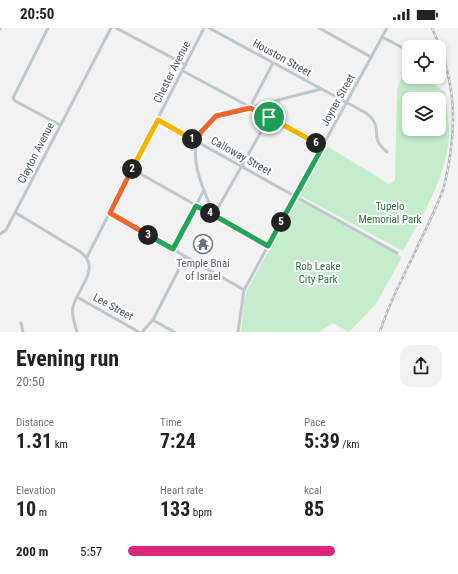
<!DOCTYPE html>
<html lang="en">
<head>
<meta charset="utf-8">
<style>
  :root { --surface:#fff; --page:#f2f2f2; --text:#222; --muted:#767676; --accent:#db2777 }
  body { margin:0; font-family:"Roboto Condensed",sans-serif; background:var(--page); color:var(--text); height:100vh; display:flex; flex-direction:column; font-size:15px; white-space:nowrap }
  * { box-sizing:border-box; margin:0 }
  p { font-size:13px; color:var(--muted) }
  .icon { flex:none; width:22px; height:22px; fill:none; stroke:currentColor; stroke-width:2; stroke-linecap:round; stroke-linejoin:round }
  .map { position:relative; height:304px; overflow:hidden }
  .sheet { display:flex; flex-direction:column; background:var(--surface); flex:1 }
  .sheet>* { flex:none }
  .buttons { position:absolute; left:402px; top:12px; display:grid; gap:8px }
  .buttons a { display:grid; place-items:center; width:44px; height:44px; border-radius:8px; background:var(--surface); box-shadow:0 2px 6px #0003; font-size:20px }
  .pin { position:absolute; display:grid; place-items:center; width:34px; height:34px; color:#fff; margin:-17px; border:2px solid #fff; border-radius:50%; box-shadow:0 1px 4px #0007 }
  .km { position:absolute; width:20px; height:20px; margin:-10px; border-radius:50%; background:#222; color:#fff; font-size:11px; line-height:20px; text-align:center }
  .round { display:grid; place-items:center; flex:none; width:42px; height:42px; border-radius:12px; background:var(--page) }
  .overview { display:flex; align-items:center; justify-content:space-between; height:68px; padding:0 16px }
  h1 { font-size:22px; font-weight:700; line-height:30px }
  .metrics { display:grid; grid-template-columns:repeat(3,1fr); gap:6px; height:68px; padding:4px 16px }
  .metrics div { display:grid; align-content:center }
  .metrics b { font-size:20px; font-weight:700 }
  .metrics small { font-size:11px; font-weight:400 }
  .metrics p { font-size:11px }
  ul { padding:0 16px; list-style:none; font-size:13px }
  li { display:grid; grid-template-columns:64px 48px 1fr; align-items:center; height:30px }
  li i { height:10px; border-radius:5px; background:var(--accent) }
  .status { display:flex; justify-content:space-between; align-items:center; height:28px; padding:0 20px; background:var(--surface); direction:ltr }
  .status svg { height:11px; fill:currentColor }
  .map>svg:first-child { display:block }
</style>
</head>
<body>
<div class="status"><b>20:50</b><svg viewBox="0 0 49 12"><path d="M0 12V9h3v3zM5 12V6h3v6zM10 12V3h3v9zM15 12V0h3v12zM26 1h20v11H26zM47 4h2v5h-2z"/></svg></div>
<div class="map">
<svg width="458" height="304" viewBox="0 0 458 304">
  <rect width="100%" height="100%" fill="#f3f2f2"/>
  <g fill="#c5eccd" fill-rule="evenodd">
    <path d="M409,45v4h14l22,15c1,13 5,33 4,46 -4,41 -26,77 -46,113l-104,-56 28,-49 62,38 6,-4 2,-91 6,-15zM409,71h30v30h-30z"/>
    <path d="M297,171l105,58 -26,47 -27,28 -16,-9 -14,9h-78l3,-31 3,-11z"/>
  </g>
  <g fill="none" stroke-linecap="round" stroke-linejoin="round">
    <g stroke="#bfc8cc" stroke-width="3">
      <path d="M48,0l-35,70 2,3 45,24"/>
      <path d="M116,0l70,37"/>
      <path d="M209,0l157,85c2,2 5,4 7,7 9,13 -4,17 14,32"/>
      <path d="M319,0l52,29"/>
      <path d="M0,1v-1"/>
      <path d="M382,9l27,14"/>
      <path d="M183,43l140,75"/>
      <path d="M250,79l23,-44"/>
      <path d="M158,92l239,133"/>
      <path d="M132,141l136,77"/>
      <path d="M16,185l63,38c24,16 -1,36 -6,56 -2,8 2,17 4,25"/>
      <path d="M110,185l134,77"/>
      <path d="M214,187c-9,-23 -28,-58 -13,-83 4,-6 10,-11 15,-16l105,-27"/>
      <path d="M214,187l65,-115"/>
      <path d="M0,206l6,-4 105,-202"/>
      <path d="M173,221l31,-59"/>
      <path d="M87,229l117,-229"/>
      <path d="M77,269l62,35"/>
      <path d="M153,292l21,12"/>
      <path d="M21,295l2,9"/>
      <path d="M142,304l11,-12 32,-63"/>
      <path d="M238,304l6,-42 143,-262"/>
    </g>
    <g stroke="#b4b8bb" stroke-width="2.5">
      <path id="rail" d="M380,304c8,-27 22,-53 34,-78 10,-22 22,-44 30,-67 14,-59 13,-104 -12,-159"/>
    </g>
    <use href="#rail" stroke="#fff" stroke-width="1" stroke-dasharray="3" stroke-linecap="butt"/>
  </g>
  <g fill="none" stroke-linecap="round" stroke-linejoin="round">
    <g stroke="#fff" stroke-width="8">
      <path id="split-1" d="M192,111l5,3 4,-10 15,-16 34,-8 19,9"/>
    </g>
    <g stroke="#fff" stroke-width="8">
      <path id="split-2" d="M132,141l26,-49 34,19"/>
    </g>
    <g stroke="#fff" stroke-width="8">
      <path id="split-3" d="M132,141l-22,44 38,22"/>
    </g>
    <g stroke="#fff" stroke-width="8">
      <path id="split-4" d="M148,207l25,14 23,-43 14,7"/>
    </g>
    <g stroke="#fff" stroke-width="8">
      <path id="split-5" d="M210,185l58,33 13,-24"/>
    </g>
    <g stroke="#fff" stroke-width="8">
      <path id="split-6" d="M281,194l42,-76 -7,-3"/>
    </g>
    <g stroke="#fff" stroke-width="8">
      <path id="split-7" d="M269,89l47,26"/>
    </g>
    <use href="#split-1" stroke="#f0652b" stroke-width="5"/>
    <use href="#split-2" stroke="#f5b400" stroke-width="5"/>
    <use href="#split-3" stroke="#f0652b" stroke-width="5"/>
    <use href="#split-4" stroke="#22a559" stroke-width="5"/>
    <use href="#split-5" stroke="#22a559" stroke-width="5"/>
    <use href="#split-6" stroke="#22a559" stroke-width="5"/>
    <use href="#split-7" stroke="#f5b400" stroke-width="5"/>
  </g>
  <defs>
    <g id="temple-ring" transform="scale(1)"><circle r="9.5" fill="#fff" stroke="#6b7280" stroke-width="1.5"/><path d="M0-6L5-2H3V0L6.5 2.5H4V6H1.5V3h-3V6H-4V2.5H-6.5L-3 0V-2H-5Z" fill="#6b7280"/></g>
  </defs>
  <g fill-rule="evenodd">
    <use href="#temple-ring" x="203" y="216"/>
  </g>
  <g text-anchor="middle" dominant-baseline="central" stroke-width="4" stroke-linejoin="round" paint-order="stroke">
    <g font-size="11" fill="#4b585d" stroke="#fff">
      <text transform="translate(282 30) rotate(29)">Houston Street</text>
      <text transform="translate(172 44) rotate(-63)">Chester Avenue</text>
      <text transform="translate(338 72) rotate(-61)">Joyner Street</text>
      <text transform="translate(36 125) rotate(-63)">Clayton Avenue</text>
      <text transform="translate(241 128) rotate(29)">Calloway Street</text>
      <text transform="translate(113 279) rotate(29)">Lee Street</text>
    </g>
    <g font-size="11" fill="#22783d" stroke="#fff">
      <text x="390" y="178">Tupelo<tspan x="390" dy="13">Memorial Park</tspan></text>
      <text x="318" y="238">Rob Leake<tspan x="318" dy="13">City Park</tspan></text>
    </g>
    <g font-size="11" fill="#5b616d" stroke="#fff">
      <text x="203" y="235">Temple Bnai<tspan x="203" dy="13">of Israel</tspan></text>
    </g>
  </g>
</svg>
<div class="buttons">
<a><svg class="icon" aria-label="locate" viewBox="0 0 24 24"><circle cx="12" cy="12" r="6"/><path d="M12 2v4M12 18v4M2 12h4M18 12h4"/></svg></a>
<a><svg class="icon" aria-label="layers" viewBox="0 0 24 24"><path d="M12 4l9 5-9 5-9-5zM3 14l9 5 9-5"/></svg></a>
</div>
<div class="pin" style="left:269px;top:89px;background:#1e9e55"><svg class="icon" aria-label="arrive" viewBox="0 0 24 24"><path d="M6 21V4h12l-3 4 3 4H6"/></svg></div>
<b class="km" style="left:192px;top:111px">1</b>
<b class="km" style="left:132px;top:141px">2</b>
<b class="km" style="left:148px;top:207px">3</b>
<b class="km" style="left:210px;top:185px">4</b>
<b class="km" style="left:281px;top:194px">5</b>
<b class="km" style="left:316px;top:115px">6</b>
</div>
<section class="sheet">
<div class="overview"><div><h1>Evening run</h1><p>20:50</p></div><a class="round"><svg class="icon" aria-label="share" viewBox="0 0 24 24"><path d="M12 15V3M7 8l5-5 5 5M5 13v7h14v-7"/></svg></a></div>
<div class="metrics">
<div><p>Distance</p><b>1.31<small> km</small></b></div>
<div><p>Time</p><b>7:24</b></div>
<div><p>Pace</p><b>5:39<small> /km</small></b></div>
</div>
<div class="metrics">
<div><p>Elevation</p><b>10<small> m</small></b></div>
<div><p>Heart rate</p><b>133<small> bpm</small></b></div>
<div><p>kcal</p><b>85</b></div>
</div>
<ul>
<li><b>200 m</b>5:57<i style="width:66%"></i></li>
</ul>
</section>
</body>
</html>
